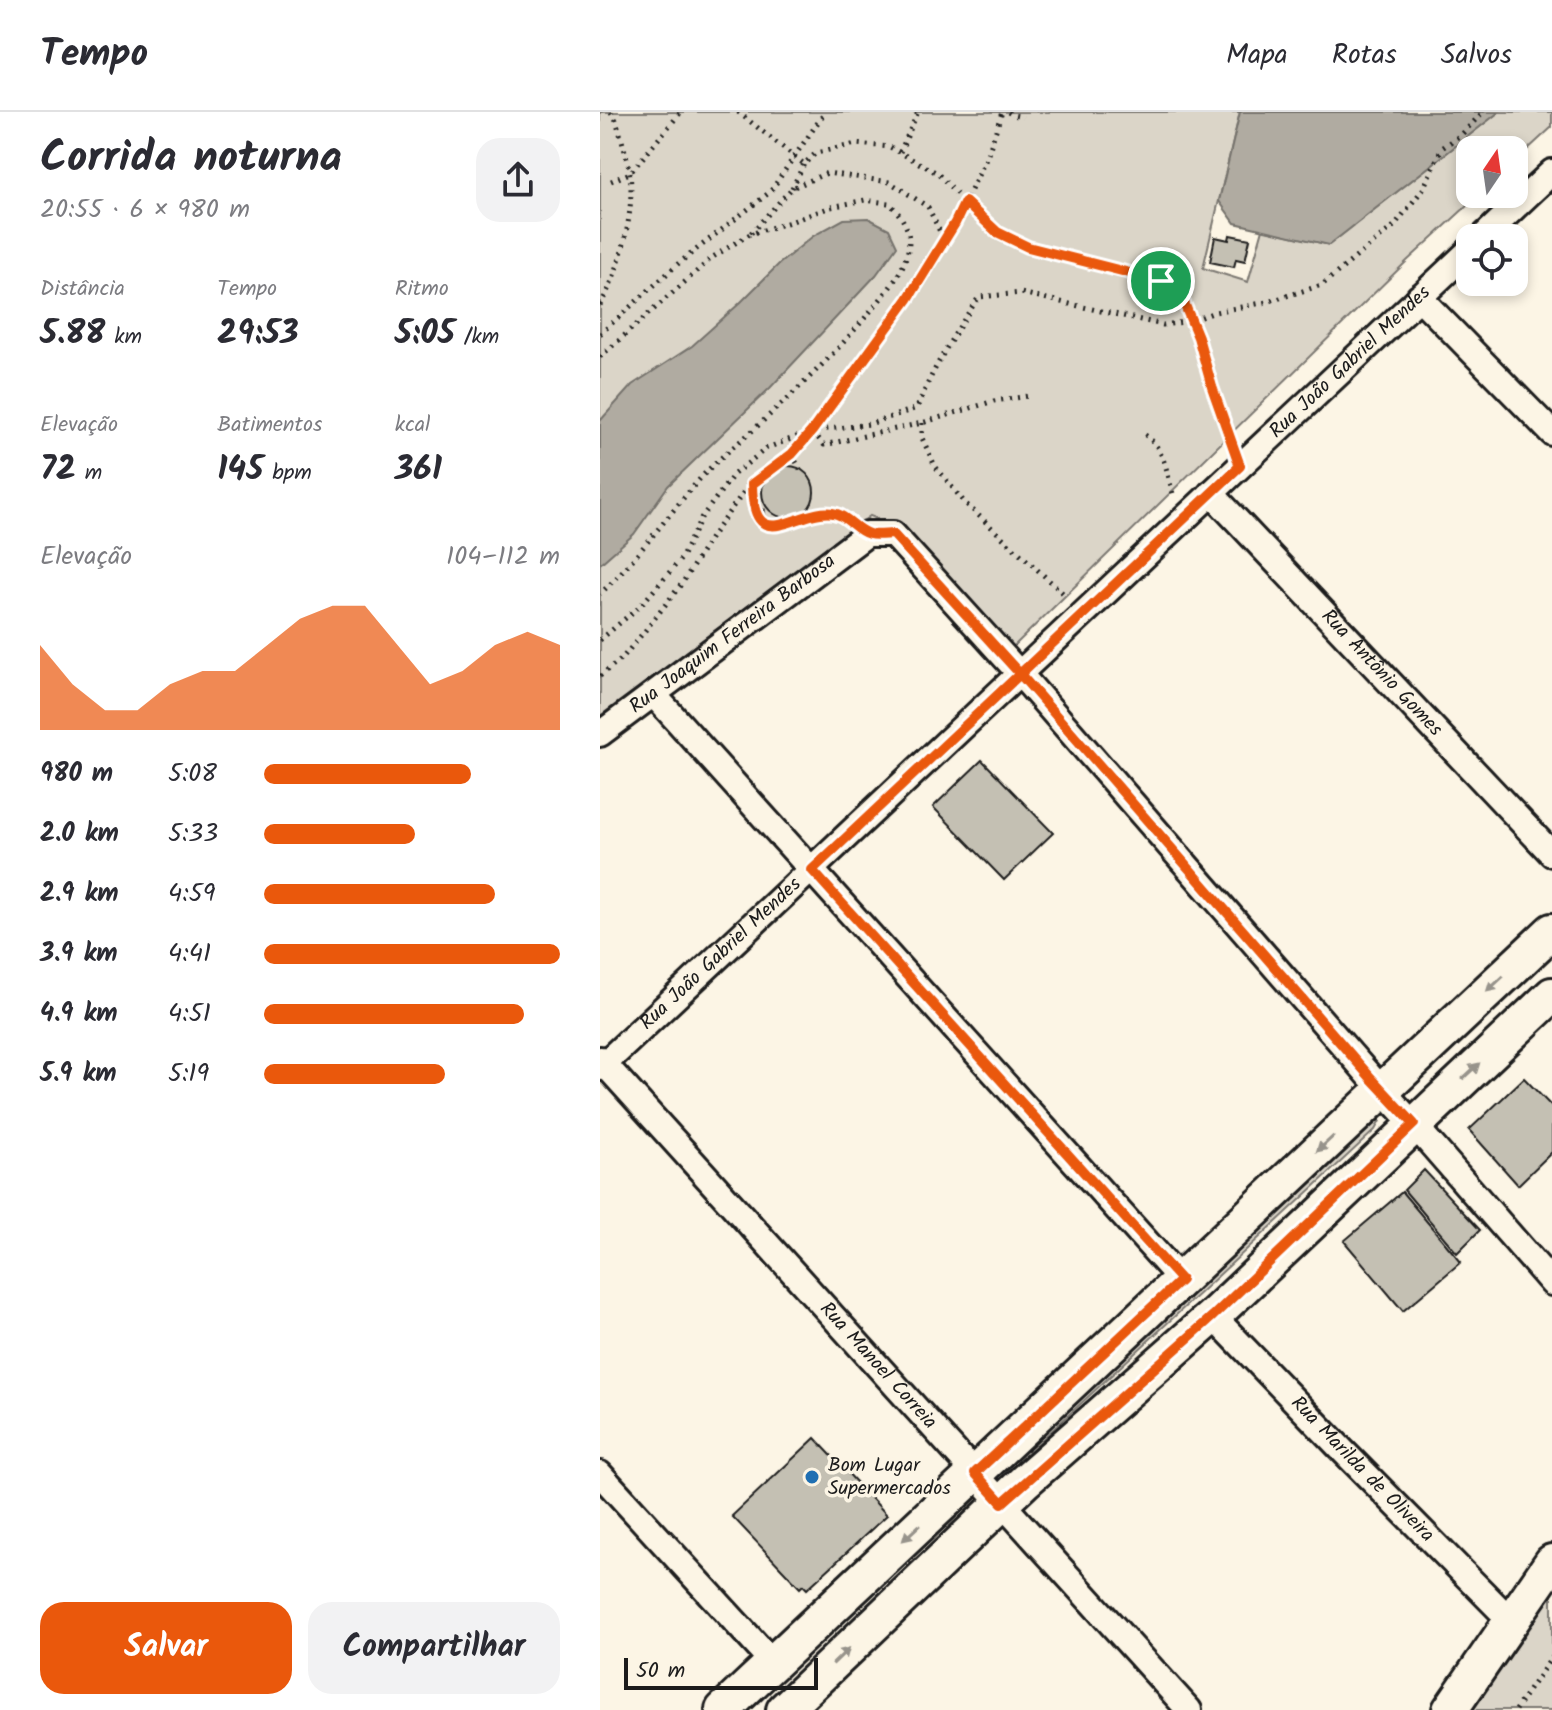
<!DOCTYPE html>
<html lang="pt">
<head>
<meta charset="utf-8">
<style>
  :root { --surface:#fff; --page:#f2f2f3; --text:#2b2b33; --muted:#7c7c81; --line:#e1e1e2; --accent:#ea580c }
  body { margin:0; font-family:Kalam,sans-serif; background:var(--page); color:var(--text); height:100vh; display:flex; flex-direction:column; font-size:30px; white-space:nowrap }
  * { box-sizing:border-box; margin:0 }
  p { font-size:26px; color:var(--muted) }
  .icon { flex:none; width:44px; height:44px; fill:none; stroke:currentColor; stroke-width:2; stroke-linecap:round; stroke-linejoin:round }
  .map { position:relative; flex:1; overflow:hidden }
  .details { display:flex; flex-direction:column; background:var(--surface); width:600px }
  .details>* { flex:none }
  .needle { width:52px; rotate:13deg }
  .fabs { position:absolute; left:856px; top:24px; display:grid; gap:16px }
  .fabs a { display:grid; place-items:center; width:72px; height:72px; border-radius:16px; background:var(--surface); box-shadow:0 4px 12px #0003; font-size:40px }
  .scale { position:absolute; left:24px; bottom:20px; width:194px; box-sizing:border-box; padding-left:8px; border:4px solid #1c1c1c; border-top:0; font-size:22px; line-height:28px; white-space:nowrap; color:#1c1c1c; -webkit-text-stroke:6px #fcf5e5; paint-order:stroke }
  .pin { position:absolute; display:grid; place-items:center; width:68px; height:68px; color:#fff; margin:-34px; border:4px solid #fff; border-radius:50%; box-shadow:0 2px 8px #0007 }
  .round { display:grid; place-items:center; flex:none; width:84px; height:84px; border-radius:24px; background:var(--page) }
  .head { display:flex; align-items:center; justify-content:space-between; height:136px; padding:0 40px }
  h1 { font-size:44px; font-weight:800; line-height:60px }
  .metrics { display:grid; grid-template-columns:repeat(3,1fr); gap:12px; height:136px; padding:8px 40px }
  .metrics div { display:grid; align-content:center }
  .metrics b { font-size:34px; font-weight:800 }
  .metrics small { font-size:22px; font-weight:400 }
  .metrics p { font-size:22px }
  .chart { height:224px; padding:16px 40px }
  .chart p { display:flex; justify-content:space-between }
  .chart svg { width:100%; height:144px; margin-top:8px; fill:var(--accent); opacity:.7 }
  .button { display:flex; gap:16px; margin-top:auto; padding:16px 40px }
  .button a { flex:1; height:92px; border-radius:24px; background:var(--accent); color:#fff; font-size:32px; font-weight:800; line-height:92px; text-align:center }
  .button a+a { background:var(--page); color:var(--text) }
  ul { padding:0 40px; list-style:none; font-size:26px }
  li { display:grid; grid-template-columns:128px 96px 1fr; align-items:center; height:60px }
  li i { height:20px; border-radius:10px; background:var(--accent) }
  header { display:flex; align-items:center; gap:48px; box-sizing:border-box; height:112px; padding:0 40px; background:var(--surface); border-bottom:2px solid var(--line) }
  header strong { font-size:38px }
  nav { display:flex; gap:44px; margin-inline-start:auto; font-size:28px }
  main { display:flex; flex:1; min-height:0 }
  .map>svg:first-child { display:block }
</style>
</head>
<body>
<header>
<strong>Tempo</strong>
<nav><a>Mapa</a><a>Rotas</a><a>Salvos</a></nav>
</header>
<main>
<section class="details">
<div class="head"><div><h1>Corrida noturna</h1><p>20:55 · 6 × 980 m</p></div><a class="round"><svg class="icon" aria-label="share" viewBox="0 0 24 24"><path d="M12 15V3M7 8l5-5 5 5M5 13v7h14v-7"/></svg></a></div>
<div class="metrics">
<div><p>Distância</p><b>5.88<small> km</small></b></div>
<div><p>Tempo</p><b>29:53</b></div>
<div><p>Ritmo</p><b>5:05<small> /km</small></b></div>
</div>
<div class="metrics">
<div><p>Elevação</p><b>72<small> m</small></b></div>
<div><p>Batimentos</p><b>145<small> bpm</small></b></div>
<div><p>kcal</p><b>361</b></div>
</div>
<div class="chart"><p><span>Elevação</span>104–112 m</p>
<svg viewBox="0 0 160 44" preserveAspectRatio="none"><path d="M0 44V18L10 30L20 38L30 38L40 30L50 26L60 26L70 18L80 10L90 6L100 6L110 18L120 30L130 26L140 18L150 14L160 18V44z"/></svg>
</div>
<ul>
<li><b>980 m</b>5:08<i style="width:70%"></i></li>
<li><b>2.0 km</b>5:33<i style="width:51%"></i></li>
<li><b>2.9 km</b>4:59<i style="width:78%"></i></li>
<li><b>3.9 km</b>4:41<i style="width:100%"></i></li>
<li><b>4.9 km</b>4:51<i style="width:88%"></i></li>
<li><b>5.9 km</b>5:19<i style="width:61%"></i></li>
</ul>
<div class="button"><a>Salvar</a><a>Compartilhar</a></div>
</section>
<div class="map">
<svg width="952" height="1598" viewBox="0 0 952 1598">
  <rect width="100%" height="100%" fill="#fcf5e5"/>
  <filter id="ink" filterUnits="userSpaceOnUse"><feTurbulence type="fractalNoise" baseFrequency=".0125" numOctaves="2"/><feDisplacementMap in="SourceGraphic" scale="16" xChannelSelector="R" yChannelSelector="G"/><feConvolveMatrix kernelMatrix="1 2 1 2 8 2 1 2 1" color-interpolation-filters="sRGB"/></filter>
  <g filter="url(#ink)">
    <g fill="#dbd5c8" stroke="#7c7872" stroke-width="2">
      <path d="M0,0h640l-37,156 45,14 15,-53 66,16 170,-133h53v15l-38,35v-12h-44v44h10l-73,67 -394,386 -105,-116 -38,-15 -270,200z"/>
      <path d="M775,1004l5,5 -5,9 -357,332 -10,-9z"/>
      <path d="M952,1482v116h-82z"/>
    </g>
    <g fill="#b0aba1" stroke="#75726c" stroke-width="2">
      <path d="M640,0h259l-170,133 -94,-22 -16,-22z"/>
      <path d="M268,106l21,11 8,17 -21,29 -106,113 -102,98 -34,48 -34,30v-143l32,-36 60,-39 48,-43 39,-39 34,-28 31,-17z"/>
    </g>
    <g fill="#c4c0b3" stroke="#1c1c1c" stroke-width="2">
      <path d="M630,123l20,4 -5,22 -9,-2 -2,8 -24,-5 5,-25 14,3z"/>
      <circle cx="188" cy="380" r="26"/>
      <path d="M382,648l71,73 -49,47 -71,-73z"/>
      <path d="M924,966l28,29v45l-34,33 -49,-55z"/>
      <path d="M824,1058l56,60 -23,23 -53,-63z"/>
      <path d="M802,1080l59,70 -58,49 -59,-70z"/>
      <path d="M215,1326l72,77 -80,74 -4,-4 -3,3 -68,-72z"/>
    </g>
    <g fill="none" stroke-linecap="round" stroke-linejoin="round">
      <g stroke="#1c1c1c" stroke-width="30">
        <g id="minor">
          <path d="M882,126l70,-66"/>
          <path d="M819,185l133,136"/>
          <path id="s1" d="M611,381l341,361"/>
          <path d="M54,583l527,585"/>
          <path id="s2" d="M0,622l267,-200h26l127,140 362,416 42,46 128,147"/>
          <path id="s3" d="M0,947l589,651"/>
          <path id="s4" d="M0,956l870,-818"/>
          <path id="s5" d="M613,1204l130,135 169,171"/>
          <path d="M0,1362l173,189"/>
        </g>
      </g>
      <g stroke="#1c1c1c" stroke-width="40">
        <g id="secondary">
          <path d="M123,1598l829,-779"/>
          <path d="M184,1598l241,-229 188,-165 339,-321"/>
          <path d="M850,1598l102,-148"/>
        </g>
      </g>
      <g stroke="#1c1c1c" stroke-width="5" stroke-dasharray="2 6" stroke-linecap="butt">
        <path d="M138,0l66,52 12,-11 40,-9 34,3 47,26 37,39 23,20 31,15 133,34 21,17 16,39 34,105"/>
        <path d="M408,0l5,3 10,2"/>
        <path d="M300,40l18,-40"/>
        <path d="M11,69l19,-8 51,-61"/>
        <path d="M192,76l12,-24"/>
        <path d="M151,121l41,-45 35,-15 63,9 38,25 16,33"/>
        <path d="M0,193c20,-33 35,-93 30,-131 -3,-18 -9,-37 -14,-54l-5,-8"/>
        <path d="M0,222l79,-71 91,-71 55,-80"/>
        <path d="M0,245l113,-100 37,-23 40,-12 41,-15 34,-7 24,3c16,16 25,32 17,54 -6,21 -23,39 -37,56 -32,39 -69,74 -106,108 -18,17 -38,32 -55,49 -37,40 -68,86 -108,124"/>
        <path d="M322,311v15l13,28 30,37 101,93"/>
        <path d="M213,320l11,13 98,-22 72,-22 35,-5"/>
        <path d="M545,323c20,13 22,40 29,62"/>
        <path d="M192,342l8,15"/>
        <path d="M152,373c0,19 4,43 29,41 15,-2 28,-12 43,-13 10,0 16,3 25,7"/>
        <path d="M156,397l5,2h10"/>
        <path d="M0,528l41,-35 40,-46 20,-41 33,-44 33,-26 45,-17 58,-7 47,-16c16,-40 38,-76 62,-111l42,-4 142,32 28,-4 24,-9 52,-10 55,-17 72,-59 29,-37 19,-41 20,-14 21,-22"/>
        <path d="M0,564l24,-20 24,-29 35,-45 30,-48 35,-48 44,-32 20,-23 96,-132 47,-76 32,-66 15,-45"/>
        <path d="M915,1598l37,-53"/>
      </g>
      <use href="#minor" stroke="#fcf5e5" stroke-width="24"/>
      <use href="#secondary" stroke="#fcf5e5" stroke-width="34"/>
    </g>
    <defs><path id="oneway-solid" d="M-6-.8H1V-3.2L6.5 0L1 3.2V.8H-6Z" transform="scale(2)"/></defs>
    <g fill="#97938b">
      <use href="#oneway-solid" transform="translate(895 872) rotate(137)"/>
      <use href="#oneway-solid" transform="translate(871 959) rotate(-43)"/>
      <use href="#oneway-solid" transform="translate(725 1032) rotate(137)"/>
      <use href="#oneway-solid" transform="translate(311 1421) rotate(137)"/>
      <use href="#oneway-solid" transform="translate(241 1544) rotate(-44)"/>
    </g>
  </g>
  <g fill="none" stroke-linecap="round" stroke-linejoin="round" filter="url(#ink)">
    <g stroke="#fff" stroke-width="16">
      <path id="route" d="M561,169l21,17 16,39 14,50 28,79 -220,208 351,404 43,46 -201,192 -211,187 -27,-30 206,-193 -369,-410 208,-196 -127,-140c-7,0 -17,2 -24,0 -12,-3 -20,-16 -32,-20 -36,-11 -84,49 -85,-30l40,-30 20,-23 96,-132 47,-76 10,-21 32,30 31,15 133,34"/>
    </g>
    <use href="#route" stroke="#ea580c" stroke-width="10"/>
  </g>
  <circle fill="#1f6fb2" stroke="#fcf5e5" stroke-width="3" cx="212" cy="1365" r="8"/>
  <g text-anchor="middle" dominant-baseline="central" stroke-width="7" stroke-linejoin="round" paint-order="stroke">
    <g font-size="20" fill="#1c1c1c" stroke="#fcf5e5">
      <text stroke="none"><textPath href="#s4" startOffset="1030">Rua João Gabriel Mendes</textPath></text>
      <text stroke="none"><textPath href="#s2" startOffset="166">Rua Joaquim Ferreira Barbosa</textPath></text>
      <text stroke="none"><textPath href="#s1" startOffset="248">Rua Antônio Gomes</textPath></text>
      <text stroke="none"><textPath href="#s4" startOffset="166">Rua João Gabriel Mendes</textPath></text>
      <text stroke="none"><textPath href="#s3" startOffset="414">Rua Manoel Correia</textPath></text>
      <text stroke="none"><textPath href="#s5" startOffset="214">Rua Marilda de Oliveira</textPath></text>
    </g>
    <g font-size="20" fill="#1c1c1c" stroke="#fcf5e5" text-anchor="start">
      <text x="228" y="1354">Bom Lugar<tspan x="228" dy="23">Supermercados</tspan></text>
    </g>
  </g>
</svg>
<div class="fabs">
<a><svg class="needle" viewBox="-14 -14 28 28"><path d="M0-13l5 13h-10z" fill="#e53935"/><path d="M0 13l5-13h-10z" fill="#7c7c81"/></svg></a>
<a><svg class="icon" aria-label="locate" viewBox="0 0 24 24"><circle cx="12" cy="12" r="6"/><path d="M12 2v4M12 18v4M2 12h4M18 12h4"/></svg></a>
</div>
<div class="scale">50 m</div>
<div class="pin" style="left:561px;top:169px;background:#1e9e55"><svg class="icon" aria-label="arrive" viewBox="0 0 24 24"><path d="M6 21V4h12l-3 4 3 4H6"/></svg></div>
</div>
</main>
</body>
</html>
